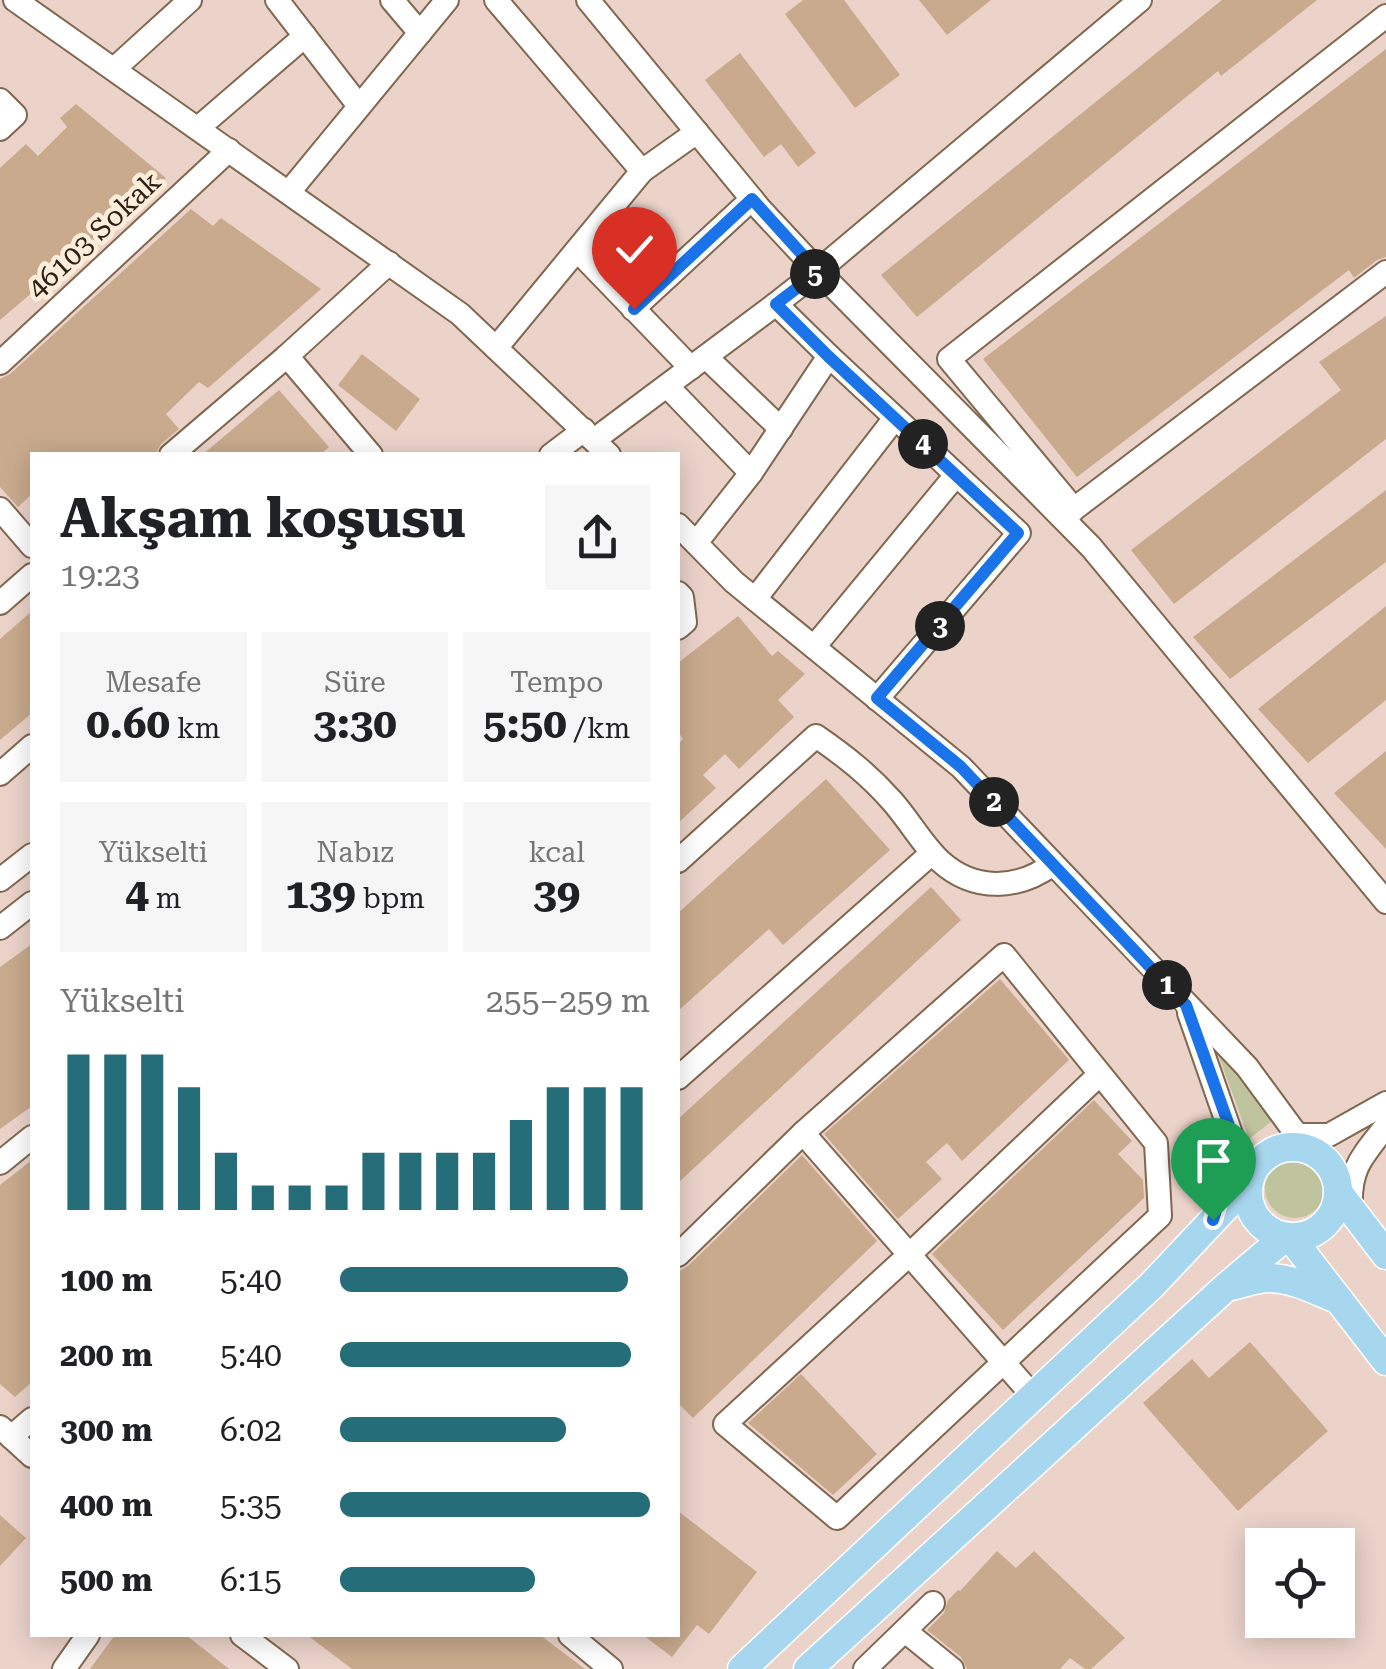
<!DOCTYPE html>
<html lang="tr">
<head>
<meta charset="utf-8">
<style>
  :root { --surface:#fff; --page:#f6f6f6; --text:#202124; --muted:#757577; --accent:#256e79 }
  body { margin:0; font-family:"Roboto Serif",serif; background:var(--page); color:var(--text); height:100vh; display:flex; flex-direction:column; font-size:38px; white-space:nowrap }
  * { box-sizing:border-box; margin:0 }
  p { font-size:32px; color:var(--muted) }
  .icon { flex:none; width:55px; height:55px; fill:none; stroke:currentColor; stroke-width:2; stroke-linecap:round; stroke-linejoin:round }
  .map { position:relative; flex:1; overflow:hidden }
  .drawer { position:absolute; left:30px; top:452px; width:650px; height:1185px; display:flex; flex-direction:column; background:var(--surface); border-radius:0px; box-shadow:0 5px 25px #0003 }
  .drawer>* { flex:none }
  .fabs { position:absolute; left:1245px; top:1528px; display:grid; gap:20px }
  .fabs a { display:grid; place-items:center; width:110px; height:110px; border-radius:0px; background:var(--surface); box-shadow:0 5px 25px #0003; font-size:50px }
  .pin { position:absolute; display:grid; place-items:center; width:85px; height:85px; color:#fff; margin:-102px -42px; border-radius:50% 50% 50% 0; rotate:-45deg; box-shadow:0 0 10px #0007 }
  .pin .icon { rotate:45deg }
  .km { position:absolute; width:50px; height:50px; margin:-25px; border-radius:50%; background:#222; color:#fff; font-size:28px; line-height:50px; text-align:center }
  .round { display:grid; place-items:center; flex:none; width:105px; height:105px; border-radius:0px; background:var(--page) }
  .headline { display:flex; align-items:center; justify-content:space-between; height:170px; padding:0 30px }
  h1 { font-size:55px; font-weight:700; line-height:75px }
  .stats { display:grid; grid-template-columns:repeat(3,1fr); gap:15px; height:170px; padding:10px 30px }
  .stats div { display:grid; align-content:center; border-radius:0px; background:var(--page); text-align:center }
  .stats b { font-size:42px; font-weight:700 }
  .stats small { font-size:28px; font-weight:400 }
  .stats p { font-size:28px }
  .chart { height:280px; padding:20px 30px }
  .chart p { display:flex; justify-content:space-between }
  .chart svg { width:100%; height:180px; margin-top:10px; stroke:var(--accent); stroke-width:6 }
  ul { padding:0 30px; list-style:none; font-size:32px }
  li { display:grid; grid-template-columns:160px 120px 1fr; align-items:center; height:75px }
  li i { height:25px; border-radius:12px; background:var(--accent) }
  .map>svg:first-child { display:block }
</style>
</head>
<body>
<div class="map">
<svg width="1386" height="1669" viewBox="0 0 1386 1669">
  <rect width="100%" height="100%" fill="#fbddc1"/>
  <path fill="#ebd3ca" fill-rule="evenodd" d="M0,0h1386v1669h-1386zM32,455h646v1180h-646zM1262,1545h76v75h-76z"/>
  <g fill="#c0c49e">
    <path d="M1213,1040l59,81 -23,18z"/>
    <circle cx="1295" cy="1188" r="30"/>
  </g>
  <g fill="#c9aa8d">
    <path d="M803,0h41l56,75 -45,33 -70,-94z"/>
    <path d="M919,0h72l-44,35z"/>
    <path d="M1222,0h95l-96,76 -3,-5 -301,246 -36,-42z"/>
    <path d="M1386,49v208l-9,3 -23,18 -5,-8 -272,207 -94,-118z"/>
    <path d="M740,53l76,100 -18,14 -17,-23 -17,13 -59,-77z"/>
    <path d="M76,104l90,74 -166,142v-152l26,-24 12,12 29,-29 -7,-9z"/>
    <path d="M191,209l22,17 8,-8 100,71 -113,99 -9,-6 -33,32 13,15 -18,15 -6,11h-123v39l-14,13 -18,-20v-108l10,-5z"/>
    <path d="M1386,316v123l-212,165 -43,-54 210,-160 -22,-28z"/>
    <path d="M362,354l58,45 -24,32 -58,-46z"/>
    <path d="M279,390l50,57 -9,8h-118z"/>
    <path d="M1386,490v72l-156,117 -37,-42z"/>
    <path d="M1386,606v94l-78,63 -50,-54z"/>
    <path d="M32,611v102l-32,27v-101z"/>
    <path d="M738,616l34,40 6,-5 27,23 -27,26 16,17 -55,52 -14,-15 -22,21 13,13 -38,35v-79l5,-5 -5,-7v-69z"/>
    <path d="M1386,751v98l-52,-56z"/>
    <path d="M826,779l64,71 -107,95 -14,-16 -91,82v-98z"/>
    <path d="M931,887l30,33 -283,263v-64z"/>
    <path d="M32,944v162l-32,23v-162z"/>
    <path d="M1000,979l69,81 -107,101 -15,-18 -21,19 16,17 -44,40 -74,-85z"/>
    <path d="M1094,1100l38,41 -14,13 25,26 1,18 -141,132 -71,-76z"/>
    <path d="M802,1155l75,86 -184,177 -15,-15v-131l10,-6z"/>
    <path d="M32,1160v222l-17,15 -15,-13v-199z"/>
    <path d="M1250,1342l78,89 -90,80 -95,-108 49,-44 17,19z"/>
    <path d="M801,1374l76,80 -44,41 -85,-72z"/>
    <path d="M678,1511l79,61 -48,62 -12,-9 -25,32 -29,-22h35z"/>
    <path d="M0,1515l26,23 -26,28z"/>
    <path d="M997,1551l19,17 18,-17 91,87 -34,31h-6l-15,-11 -10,11h-93l-6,-12 -34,-27 17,-17 4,-13 10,-10 2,1z"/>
    <path d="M115,1635h71l43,34h-139z"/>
    <path d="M307,1635h233l45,34h-233z"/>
  </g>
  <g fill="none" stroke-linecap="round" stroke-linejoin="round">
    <g stroke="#81674e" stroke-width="26">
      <g id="minor">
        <path d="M15,0l445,314 149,141"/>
        <path d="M277,0l82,106"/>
        <path d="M392,0l28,33"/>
        <path d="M496,0l146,171 -146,177"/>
        <path d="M588,0l173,210 57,61 -42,33"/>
        <path d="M1140,0l-322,271 273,276 295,355"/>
        <path d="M114,69l76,-69"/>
        <path d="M0,100l15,15 -15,14"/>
        <path d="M198,128l107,-92"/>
        <path d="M642,171l55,-39"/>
        <path d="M289,192l158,-192"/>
        <path d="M577,250l114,118"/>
        <path d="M633,309l119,-110"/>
        <path d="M287,356l84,99"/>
        <path d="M706,357l75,72"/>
        <path d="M0,363l229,-213"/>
        <path d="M667,386l84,87"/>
        <path d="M594,440l182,-136 53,52 190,177 -142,166"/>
        <path d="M171,455l116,-99 102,-93"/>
        <path d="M551,455l33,-25"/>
        <path d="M0,509l32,37"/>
        <path d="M1074,509l-125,-150 437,-343"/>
        <path d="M1067,517l7,-8 312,-237"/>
        <path d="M678,525l56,57 227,185 286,300 50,68 6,13"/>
        <path d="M696,543l55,-70 78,-117"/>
        <path d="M678,593l4,4 3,25 -7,6"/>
        <path d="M755,599l140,-181"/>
        <path d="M0,603l32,-28"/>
        <path d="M814,647l142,-172"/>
        <path d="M0,774l32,-28"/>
        <path d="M678,861l138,-125c29,20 52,38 76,65 17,19 30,43 48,60 34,31 78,29 113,3"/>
        <path d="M0,880l32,-25"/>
        <path d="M0,928l32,-25"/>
        <path d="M1189,1013l42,121 19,42"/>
        <path d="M678,1078l254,-225"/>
        <path d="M803,1133l230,263"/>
        <path d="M1297,1135h32l57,-32"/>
        <path d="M0,1163l32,-26"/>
        <path d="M1351,1209c-2,-41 11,-52 35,-83"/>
        <path d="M1215,1213l13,-42 3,-34"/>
        <path d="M678,1255l125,-122 201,-178 152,188 4,73 -323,302 -112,-94 184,-169 191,-181"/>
        <path d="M0,1427l32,29"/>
        <path d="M11,1437l21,-18"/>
        <path d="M905,1631l47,38"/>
        <path d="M242,1635l45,34"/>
        <path d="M570,1635l41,34"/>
        <path d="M64,1669l24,-34"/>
        <path d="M865,1669l68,-66"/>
      </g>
    </g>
    <g stroke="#fff" stroke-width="31">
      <g id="major">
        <circle cx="1293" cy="1192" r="45"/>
        <path d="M1338,1192l48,63"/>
        <path d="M1291,1238l95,123"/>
        <path d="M1231,1286c11,-2 23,-7 34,-8 26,-1 50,12 74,22"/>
        <path d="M742,1669l410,-384 97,-103"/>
        <path d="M808,1669l417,-381 60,-51"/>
      </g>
    </g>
    <use href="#minor" stroke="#fff" stroke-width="22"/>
    <use href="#major" stroke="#a7d7ee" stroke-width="28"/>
  </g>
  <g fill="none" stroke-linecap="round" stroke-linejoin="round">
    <g stroke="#fff" stroke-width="20">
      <path id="route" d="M634,309l118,-110 66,73 -42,32 52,52 190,177 -141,165 84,69 225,238 46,129 -4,38 -15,48"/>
    </g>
    <use href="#route" stroke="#1a73e8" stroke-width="12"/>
  </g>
  <g text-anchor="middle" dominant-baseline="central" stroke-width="9" stroke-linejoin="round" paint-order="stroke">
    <g font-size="28" fill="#2c2116" stroke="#ffeddc">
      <text transform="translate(94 235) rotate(-43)">46103 Sokak</text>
    </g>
  </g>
</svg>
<div class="fabs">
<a><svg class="icon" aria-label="locate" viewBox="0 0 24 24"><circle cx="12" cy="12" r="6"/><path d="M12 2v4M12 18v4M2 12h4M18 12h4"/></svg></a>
</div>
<div class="pin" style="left:1213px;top:1220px;background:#1e9e55"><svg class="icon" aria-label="arrive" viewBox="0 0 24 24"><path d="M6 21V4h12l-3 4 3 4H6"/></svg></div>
<div class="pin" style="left:634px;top:309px;background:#d93025"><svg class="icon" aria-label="check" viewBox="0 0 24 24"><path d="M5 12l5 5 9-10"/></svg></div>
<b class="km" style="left:1167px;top:985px">1</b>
<b class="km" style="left:994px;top:802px">2</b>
<b class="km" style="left:940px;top:626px">3</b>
<b class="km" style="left:923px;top:444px">4</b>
<b class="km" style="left:815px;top:274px">5</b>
<section class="drawer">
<div class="headline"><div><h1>Akşam koşusu</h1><p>19:23</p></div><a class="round"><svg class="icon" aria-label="share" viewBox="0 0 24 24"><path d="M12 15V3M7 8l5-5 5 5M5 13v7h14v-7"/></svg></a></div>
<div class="stats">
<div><p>Mesafe</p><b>0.60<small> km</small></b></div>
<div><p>Süre</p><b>3:30</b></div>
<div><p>Tempo</p><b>5:50<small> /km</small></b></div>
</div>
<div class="stats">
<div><p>Yükselti</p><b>4<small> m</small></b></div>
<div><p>Nabız</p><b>139<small> bpm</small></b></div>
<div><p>kcal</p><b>39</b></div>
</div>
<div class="chart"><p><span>Yükselti</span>255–259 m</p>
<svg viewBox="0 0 160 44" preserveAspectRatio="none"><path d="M5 44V6M15 44V6M25 44V6M35 44V14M45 44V30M55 44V38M65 44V38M75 44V38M85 44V30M95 44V30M105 44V30M115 44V30M125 44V22M135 44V14M145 44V14M155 44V14"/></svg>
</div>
<ul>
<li><b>100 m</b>5:40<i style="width:93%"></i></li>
<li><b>200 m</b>5:40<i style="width:94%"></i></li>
<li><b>300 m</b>6:02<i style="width:73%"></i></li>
<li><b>400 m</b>5:35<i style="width:100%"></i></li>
<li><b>500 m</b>6:15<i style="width:63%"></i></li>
</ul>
</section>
</div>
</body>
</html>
